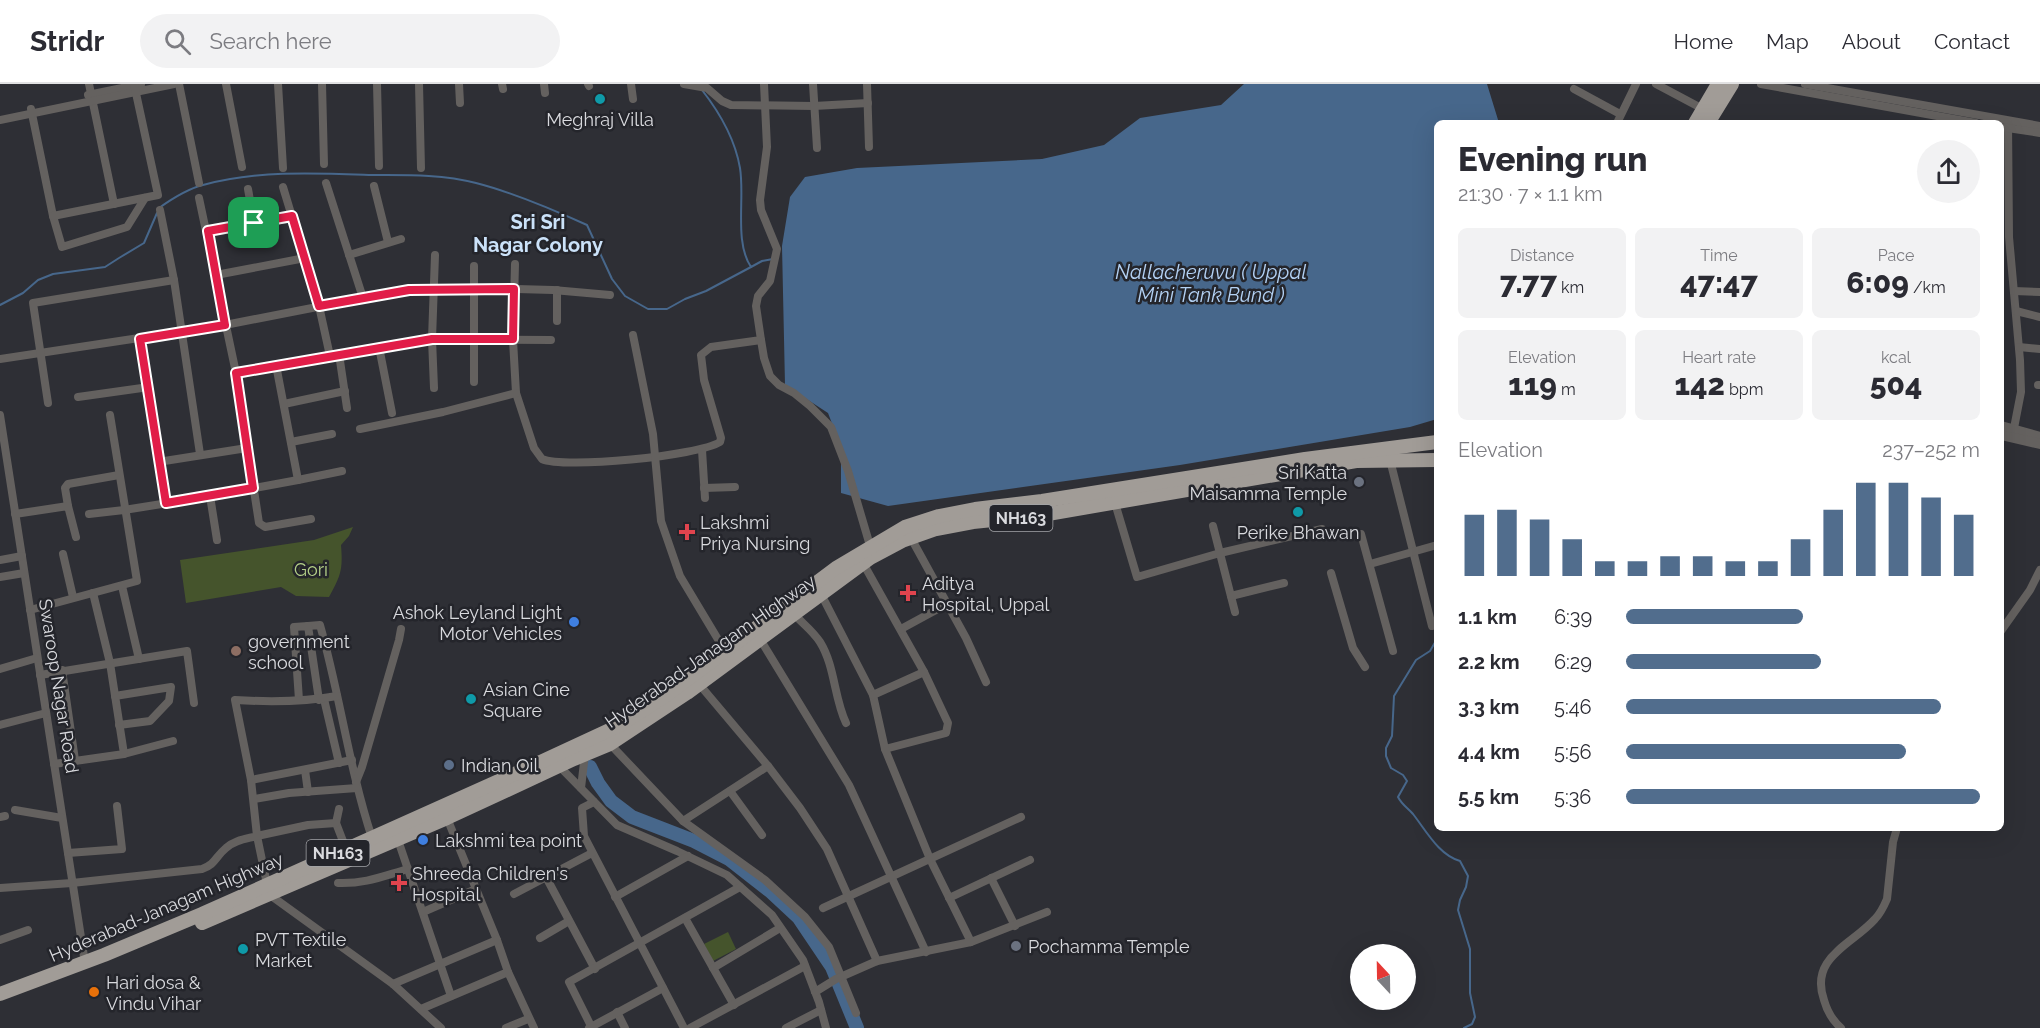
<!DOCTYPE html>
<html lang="en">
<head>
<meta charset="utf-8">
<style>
  :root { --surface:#fff; --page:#f2f2f3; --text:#2b2b33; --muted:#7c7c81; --line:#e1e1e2; --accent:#516d8d }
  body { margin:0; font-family:Raleway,sans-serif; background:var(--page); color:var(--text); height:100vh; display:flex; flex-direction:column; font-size:22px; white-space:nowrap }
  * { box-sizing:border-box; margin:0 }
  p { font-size:20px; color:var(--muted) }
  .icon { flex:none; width:33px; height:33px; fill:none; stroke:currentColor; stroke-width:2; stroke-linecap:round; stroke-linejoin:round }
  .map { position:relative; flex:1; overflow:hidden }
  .details { position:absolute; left:1434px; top:36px; width:570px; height:711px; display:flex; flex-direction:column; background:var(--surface); border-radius:9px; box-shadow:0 6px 24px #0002 }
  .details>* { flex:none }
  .needle { width:39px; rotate:338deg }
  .buttons { position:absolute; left:1350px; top:860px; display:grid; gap:12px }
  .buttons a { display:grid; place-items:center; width:66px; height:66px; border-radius:50%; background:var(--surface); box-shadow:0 6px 24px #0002; font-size:30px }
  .pin { position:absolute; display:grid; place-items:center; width:51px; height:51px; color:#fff; margin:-26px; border-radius:12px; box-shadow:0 3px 9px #0006 }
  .round { display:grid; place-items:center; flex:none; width:63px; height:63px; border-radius:32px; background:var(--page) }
  .summary { display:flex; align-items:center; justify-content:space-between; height:102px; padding:0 24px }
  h1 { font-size:33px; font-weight:800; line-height:45px }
  .stats { display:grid; grid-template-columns:repeat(3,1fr); gap:9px; height:102px; padding:6px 24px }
  .stats div { display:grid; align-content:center; border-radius:9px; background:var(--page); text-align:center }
  .stats b { font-size:30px; font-weight:800 }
  .stats small { font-size:16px; font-weight:400 }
  .stats p { font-size:16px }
  .chart { height:168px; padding:12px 24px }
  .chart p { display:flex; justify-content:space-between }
  .chart svg { width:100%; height:108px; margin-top:6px; stroke:var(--accent); stroke-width:6 }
  ul { padding:0 24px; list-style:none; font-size:20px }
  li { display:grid; grid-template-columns:96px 72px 1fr; align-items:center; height:45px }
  li i { height:15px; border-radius:8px; background:var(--accent) }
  header { display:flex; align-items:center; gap:36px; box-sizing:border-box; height:84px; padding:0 30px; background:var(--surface); border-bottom:2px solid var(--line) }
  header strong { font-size:28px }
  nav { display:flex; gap:33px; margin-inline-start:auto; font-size:21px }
  .search { width:420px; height:54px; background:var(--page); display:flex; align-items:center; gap:15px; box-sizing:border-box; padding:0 21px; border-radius:33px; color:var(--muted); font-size:22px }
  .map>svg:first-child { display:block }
</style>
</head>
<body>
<header>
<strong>Stridr</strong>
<div class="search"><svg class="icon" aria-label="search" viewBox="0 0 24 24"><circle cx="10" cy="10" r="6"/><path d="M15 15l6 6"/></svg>Search here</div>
<nav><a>Home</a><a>Map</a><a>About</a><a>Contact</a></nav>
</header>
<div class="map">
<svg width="2040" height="944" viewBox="0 0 2040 944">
  <rect width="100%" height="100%" fill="#2e2f35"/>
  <g fill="#45542c">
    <path d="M353,443l-4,9 -8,9c2,25 0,30 -12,52l-33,-1 -15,-9 -95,16 -6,-43 134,-20z"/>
    <path d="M728,848l8,17 -23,12 -9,-17z"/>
  </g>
  <path fill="#47678b" d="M1244,0h243l12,39h-62v296l-27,8 -230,38 -292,41 -47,-13v-46l-13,-34 -43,-28 -3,-139 8,-49 15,-20 52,-9 185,-9 62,-14 36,-27 81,-13z"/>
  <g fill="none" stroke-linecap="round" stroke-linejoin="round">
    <g stroke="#47678b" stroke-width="2">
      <path d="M702,6c18,23 33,49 38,78 5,30 -6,74 11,99l11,-6 11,-2"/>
      <path d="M159,124c14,-10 28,-19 44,-23 55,-15 113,-12 169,-10 34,0 70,-1 104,8 35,9 78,27 111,42l25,54 13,17 23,13h19l18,-10 21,-8 45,-24"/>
      <path d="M0,221l23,-12 15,-13 15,-6 52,-7 14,-9 25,-15 13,-30"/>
      <path d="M1437,555l-7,12 -14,9 -22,36 -2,40 -6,12v8l5,12 12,7 4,6 -9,16c4,8 10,11 15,17 14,18 26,41 47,47l8,15 -2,11 -6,13 -2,10 12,39v44l5,24 -3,7 -8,4"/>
    </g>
    <path stroke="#47678b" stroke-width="14" d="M590,683l8,16 13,18 21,16 62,24 35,18 41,32 29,27 33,49 25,61"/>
    <g stroke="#64615f" stroke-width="8">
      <path d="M89,0l25,120"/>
      <path d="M179,0l20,99"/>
      <path d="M226,0l16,83"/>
      <path d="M278,0l5,84"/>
      <path d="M322,0l2,80"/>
      <path d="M377,0l2,82"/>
      <path d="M419,0l2,84"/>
      <path d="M459,0l1,19"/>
      <path d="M502,0l1,5"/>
      <path d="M544,0l1,9"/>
      <path d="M588,0l1,2"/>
      <path d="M631,0l2,15"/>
      <path d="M684,0l23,4 15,13 9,4 83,1 54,-3"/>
      <path d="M813,0l4,64"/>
      <path d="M867,0l2,63"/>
      <path d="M1656,0l47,25"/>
      <path d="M1761,0l215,39"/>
      <path d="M1805,0l235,42"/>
      <path d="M1574,5l46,25"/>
      <path d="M88,11l53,-11"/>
      <path d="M31,25l22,107 9,31 65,-20 18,-29"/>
      <path d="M0,36l174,-36"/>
      <path d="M2008,38l1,115 11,123 1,32 -7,36"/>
      <path d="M1617,39l19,-39"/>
      <path d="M2001,43l39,6"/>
      <path d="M326,99l37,115"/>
      <path d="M374,102l14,56"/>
      <path d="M283,103l36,119 11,50"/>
      <path d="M248,105l6,34"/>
      <path d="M199,114l37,175 23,150 6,4 46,-8"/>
      <path d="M160,126l14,70 26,174"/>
      <path d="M53,132l105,-21 -24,-111"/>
      <path d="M208,147l84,-15"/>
      <path d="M349,171l52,-16"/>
      <path d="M515,180l-2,76 3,53 18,55 8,11c22,10 156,-3 178,-17l1,-4 -17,-58 -3,-25 10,-8 50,-7 -5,-34 2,-10 12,-15 7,-32 -16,-39 -1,-10 7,-53 -3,-63"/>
      <path d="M474,182v116"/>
      <path d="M216,191l89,-17"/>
      <path d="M557,206v31"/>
      <path d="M2014,207l26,1"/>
      <path d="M2016,227l24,6"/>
      <path d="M633,251l20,99 8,87 19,55 45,75"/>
      <path d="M140,255l18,123 8,41"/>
      <path d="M761,256l3,18 6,18 9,9 15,8 16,13 21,21 17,44 23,78"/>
      <path d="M379,263l13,66"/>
      <path d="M2019,263l21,2"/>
      <path d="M339,270l8,54"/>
      <path d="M0,275l225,-34 184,-36 65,-1 79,2 57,5"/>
      <path d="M236,289l196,-34 119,1"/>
      <path d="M2038,301h2"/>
      <path d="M434,304l-2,-49 3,-84"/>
      <path d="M78,313l71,-10"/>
      <path d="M48,319l-15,-100 141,-23"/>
      <path d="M284,320l61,-13"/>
      <path d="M0,331l85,548"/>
      <path d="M360,345l83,-17 73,-19"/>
      <path d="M291,358l41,-8"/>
      <path d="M702,366l3,48"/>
      <path d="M1390,376l42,166"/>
      <path d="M158,378l89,-14"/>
      <path d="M298,396l44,-9"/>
      <path d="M704,404l31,-1"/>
      <path d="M210,412l7,44"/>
      <path d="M1115,419l22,74 83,-24 102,-24"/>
      <path d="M68,422l-3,-18 3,-4 51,-9"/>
      <path d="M15,430l53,-8 8,31"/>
      <path d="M89,430l35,-4 82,-13 92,-17 -22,-115"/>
      <path d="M1213,442l22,86"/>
      <path d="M1361,450l32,117"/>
      <path d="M911,454l55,100 20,44"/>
      <path d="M63,470l10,43"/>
      <path d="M0,476l22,-4"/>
      <path d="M863,479l61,109 24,51 -2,10 -61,16"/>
      <path d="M1370,480l67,-19"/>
      <path d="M1331,489l22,75 12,19"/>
      <path d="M0,493l24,-4"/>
      <path d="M122,502l17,73"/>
      <path d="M821,510l52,101 12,54 45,110 41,83"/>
      <path d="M1231,512l53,-13"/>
      <path d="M30,526l107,-29 -27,-166"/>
      <path d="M794,530c8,9 19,17 26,28 15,24 14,56 26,81"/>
      <path d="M308,542l12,-1c20,70 29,143 52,213"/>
      <path d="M901,545l46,-25"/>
      <path d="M2001,547l29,-41 10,-20"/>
      <path d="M760,555l89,146 77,167"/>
      <path d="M0,585l37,-11"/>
      <path d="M62,586l13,90"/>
      <path d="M40,591l147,-24 7,52"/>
      <path d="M699,600l69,82 32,42 27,41 50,112"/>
      <path d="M873,611l51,-23"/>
      <path d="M115,612l56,-9 -2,14 -19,20 -31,4"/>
      <path d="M324,615l15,64"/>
      <path d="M299,616l-5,-73 14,-1 11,74"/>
      <path d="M0,641l46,-12"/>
      <path d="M610,660l73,77 82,59 40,37 24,30 27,66"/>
      <path d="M124,670l49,-13"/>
      <path d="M54,680l70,-10 -14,-91 -17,-70"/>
      <path d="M559,682l58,59 60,26 50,24 45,40 31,45 16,42 7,26"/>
      <path d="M305,686l3,22"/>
      <path d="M251,696l101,-20"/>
      <path d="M356,698l6,-15 37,-127 2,-11"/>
      <path d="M581,704l4,-34"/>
      <path d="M730,707l32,44"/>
      <path d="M254,715l35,-6 68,-5"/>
      <path d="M594,718l-12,6 2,28 100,192"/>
      <path d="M15,726l47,8"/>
      <path d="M0,733l5,-1"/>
      <path d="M447,734l50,122 11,32 26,56"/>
      <path d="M683,737l85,-55"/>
      <path d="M336,739l10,26"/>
      <path d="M398,756l53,156"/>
      <path d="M68,769l54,-4 -5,-43"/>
      <path d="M546,793l49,92"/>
      <path d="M991,794l24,48"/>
      <path d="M338,799c28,1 45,-7 70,-14"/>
      <path d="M267,800l-10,-48 51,-11 28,-2 3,-14"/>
      <path d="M0,804l72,-5 130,-14c14,-5 13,-12 24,-21 9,-8 20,-9 31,-12l-6,-56 -16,-80c34,2 69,2 102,-4"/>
      <path d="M514,810l78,-41"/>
      <path d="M270,811l123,89 48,44"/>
      <path d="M615,813l73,-41"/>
      <path d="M949,814l81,-38"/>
      <path d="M823,824l198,-91"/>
      <path d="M423,828l53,-23"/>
      <path d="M685,834l49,87"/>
      <path d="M540,854l29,-17"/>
      <path d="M0,856l28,-10"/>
      <path d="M713,884l67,-40"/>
      <path d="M393,900l104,-44"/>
      <path d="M815,908l21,-13 41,-18 94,-19 76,-30"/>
      <path d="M421,925l87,-37"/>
      <path d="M617,928l8,16"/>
      <path d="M591,942l-22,-44 171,-95"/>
      <path d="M506,944l22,-9"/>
      <path d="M589,944l74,-40"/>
      <path d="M690,944l115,-62"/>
      <path d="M786,944l35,-18"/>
      <path d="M1841,944c-9,-8 -14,-17 -17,-28 -15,-43 28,-55 51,-81 6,-6 9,-13 12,-20l6,-57 4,-14"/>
    </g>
    <g stroke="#64615f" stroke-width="10">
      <path d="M2001,342l39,11"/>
      <path d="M2001,351l39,9"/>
    </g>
    <g stroke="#a19c97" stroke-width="14">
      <path d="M1695,39l23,-39"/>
      <path d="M1708,39l24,-39"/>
      <path d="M202,839l245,-105 127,-59 36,-15 77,-51 183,-135 32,-17 34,-12 37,-7 69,-7 314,-54 81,-1"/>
      <path d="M0,910l104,-39 98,-41 317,-142 99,-46 50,-32 168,-126 69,-41 34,-11 36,-7 67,-8 263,-42 132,-17"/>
    </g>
  </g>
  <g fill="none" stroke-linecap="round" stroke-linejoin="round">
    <g stroke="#fff" stroke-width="12">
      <path id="route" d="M292,132l27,90 90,-16 105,-1 -1,50h-81l-196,34 17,115 -87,15 -26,-164 85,-14 -17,-94z"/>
    </g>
    <use href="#route" stroke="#e11d48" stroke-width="8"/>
  </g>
  <g fill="#0f9aa8" stroke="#24252b" stroke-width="2">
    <circle cx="600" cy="15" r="6"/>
    <circle cx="1298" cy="428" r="6"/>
    <circle cx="471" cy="615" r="6"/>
    <circle cx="243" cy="865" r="6"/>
  </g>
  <g fill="#6b7280" stroke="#24252b" stroke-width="2">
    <circle cx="1359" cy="398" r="6"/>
    <circle cx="1016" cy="862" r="6"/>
  </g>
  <g fill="#e0444e" stroke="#24252b" stroke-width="2">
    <path d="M684 439h6v6h6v6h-6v6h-6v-6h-6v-6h6z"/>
    <path d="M905 500h6v6h6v6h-6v6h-6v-6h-6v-6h6z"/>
    <path d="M396 790h6v6h6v6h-6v6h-6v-6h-6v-6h6z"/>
  </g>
  <g fill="#3f7fe0" stroke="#24252b" stroke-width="2">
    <circle cx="574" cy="538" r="6"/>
    <circle cx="423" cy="756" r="6"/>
  </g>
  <circle fill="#8d6e63" stroke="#24252b" stroke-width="2" cx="236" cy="567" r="6"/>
  <circle fill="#5c6f8a" stroke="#24252b" stroke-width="2" cx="449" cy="681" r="6"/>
  <circle fill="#e8710a" stroke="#24252b" stroke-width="2" cx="94" cy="908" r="6"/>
  <g text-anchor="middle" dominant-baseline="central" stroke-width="5" stroke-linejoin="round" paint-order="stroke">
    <g fill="#24252b" stroke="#a3a4a8" stroke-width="1.5">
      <rect x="989.5" y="421" width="63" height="26" rx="4.5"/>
      <rect x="306.5" y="756" width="63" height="26" rx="4.5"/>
    </g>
    <g font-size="16" font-weight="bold" fill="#d9dade">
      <text x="1021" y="434">NH163</text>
      <text x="338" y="769">NH163</text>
    </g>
    <g font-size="18" fill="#d9dade" stroke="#24252b" text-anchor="start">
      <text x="600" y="35" text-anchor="middle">Meghraj Villa</text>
      <text x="1347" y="388" text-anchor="end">Sri Katta<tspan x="1347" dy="21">Maisamma Temple</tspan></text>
      <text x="700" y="438">Lakshmi<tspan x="700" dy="21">Priya Nursing</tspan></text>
      <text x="1298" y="448" text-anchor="middle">Perike Bhawan</text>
      <text x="922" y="499">Aditya<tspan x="922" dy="21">Hospital, Uppal</tspan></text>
      <text x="562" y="528" text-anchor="end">Ashok Leyland Light<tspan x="562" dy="21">Motor Vehicles</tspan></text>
      <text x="248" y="557">government<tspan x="248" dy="21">school</tspan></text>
      <text x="483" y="605">Asian Cine<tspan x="483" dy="21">Square</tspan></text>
      <text x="461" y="681">Indian Oil</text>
      <text x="435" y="756">Lakshmi tea point</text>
      <text x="412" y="789">Shreeda Children's<tspan x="412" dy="21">Hospital</tspan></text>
      <text x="255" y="855">PVT Textile<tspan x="255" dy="21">Market</tspan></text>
      <text x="1028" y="862">Pochamma Temple</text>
      <text x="106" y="898">Hari dosa &amp;<tspan x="106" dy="21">Vindu Vihar</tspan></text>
    </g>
    <g font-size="18" fill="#b4d088" stroke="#24252b">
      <text x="311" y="485">Gori</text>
    </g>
    <g font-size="18" fill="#d9dade" stroke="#24252b">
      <text transform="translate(710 567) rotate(-35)">Hyderabad-Janagam Highway</text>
      <text transform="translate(59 602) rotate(81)">Swaroop Nagar Road</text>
      <text transform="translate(166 823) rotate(-23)">Hyderabad-Janagam Highway</text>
    </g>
    <g font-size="20" font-weight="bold" fill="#cbe2f9" stroke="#24252b">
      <text x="538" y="138">Sri Sri<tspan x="538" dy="23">Nagar Colony</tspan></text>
    </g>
    <g font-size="20" font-style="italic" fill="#b3d1f4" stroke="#24252b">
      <text x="1211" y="188">Nallacheruvu ( Uppal<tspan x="1211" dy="23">Mini Tank Bund )</tspan></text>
    </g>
  </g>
</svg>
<div class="buttons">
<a><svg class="needle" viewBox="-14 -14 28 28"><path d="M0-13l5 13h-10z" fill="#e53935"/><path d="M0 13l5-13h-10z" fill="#7c7c81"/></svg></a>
</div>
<div class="pin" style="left:254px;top:139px;background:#1e9e55"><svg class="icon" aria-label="arrive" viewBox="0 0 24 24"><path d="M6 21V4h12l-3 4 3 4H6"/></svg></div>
<section class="details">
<div class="summary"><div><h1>Evening run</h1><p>21:30 · 7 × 1.1 km</p></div><a class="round"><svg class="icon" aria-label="share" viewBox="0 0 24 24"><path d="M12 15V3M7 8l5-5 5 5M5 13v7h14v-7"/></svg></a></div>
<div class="stats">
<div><p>Distance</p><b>7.77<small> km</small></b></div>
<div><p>Time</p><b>47:47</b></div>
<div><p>Pace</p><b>6:09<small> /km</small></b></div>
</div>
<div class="stats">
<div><p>Elevation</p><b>119<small> m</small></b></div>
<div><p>Heart rate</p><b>142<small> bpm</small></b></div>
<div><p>kcal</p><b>504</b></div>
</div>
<div class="chart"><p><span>Elevation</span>237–252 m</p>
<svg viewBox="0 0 160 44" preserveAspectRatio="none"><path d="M5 44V19M15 44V17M25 44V21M35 44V29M45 44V38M55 44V38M65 44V36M75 44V36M85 44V38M95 44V38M105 44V29M115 44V17M125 44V6M135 44V6M145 44V12M155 44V19"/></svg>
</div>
<ul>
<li><b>1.1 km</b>6:39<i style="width:50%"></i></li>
<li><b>2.2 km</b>6:29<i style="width:55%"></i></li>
<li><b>3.3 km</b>5:46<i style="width:89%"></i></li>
<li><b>4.4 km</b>5:56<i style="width:79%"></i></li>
<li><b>5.5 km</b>5:36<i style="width:100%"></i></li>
</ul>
</section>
</div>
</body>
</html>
